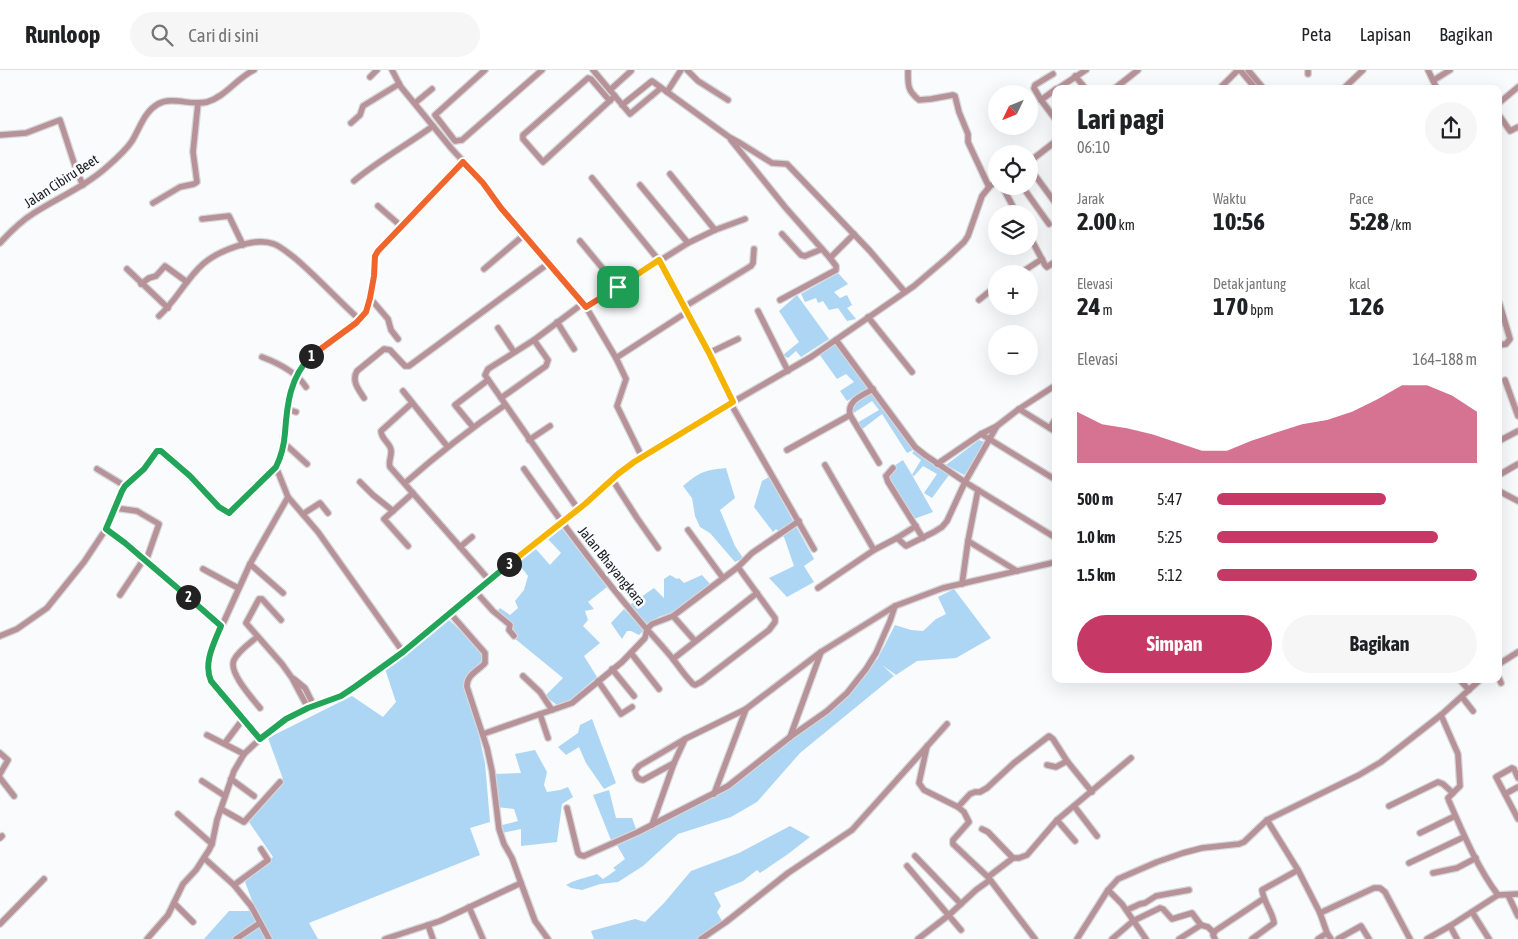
<!DOCTYPE html>
<html lang="id">
<head>
<meta charset="utf-8">
<style>
  :root { --surface:#fff; --page:#f6f6f6; --text:#202124; --muted:#757577; --line:#e0e0e0; --accent:#c63966 }
  body { margin:0; font-family:"Asap Condensed",sans-serif; background:var(--page); color:var(--text); height:100vh; display:flex; flex-direction:column; font-size:19px; white-space:nowrap }
  * { box-sizing:border-box; margin:0 }
  p { font-size:16px; color:var(--muted) }
  .icon { flex:none; width:28px; height:28px; fill:none; stroke:currentColor; stroke-width:2; stroke-linecap:round; stroke-linejoin:round }
  .map { position:relative; flex:1; overflow:hidden }
  .panel { position:absolute; left:1052px; top:15px; width:450px; height:598px; display:flex; flex-direction:column; background:var(--surface); border-radius:10px; box-shadow:0 5px 20px #0002 }
  .panel>* { flex:none }
  .needle { width:32px; rotate:227deg }
  .fabs { position:absolute; left:988px; top:15px; display:grid; gap:10px }
  .fabs a { display:grid; place-items:center; width:50px; height:50px; border-radius:50%; background:var(--surface); box-shadow:0 5px 20px #0002; font-size:25px }
  .pin { position:absolute; display:grid; place-items:center; width:42px; height:42px; color:#fff; margin:-21px; border-radius:10px; box-shadow:0 2px 8px #0006 }
  .km { position:absolute; width:25px; height:25px; margin:-12px; border-radius:50%; background:#222; color:#fff; font-size:14px; line-height:25px; text-align:center }
  .round { display:grid; place-items:center; flex:none; width:52px; height:52px; border-radius:26px; background:var(--page) }
  .overview { display:flex; align-items:center; justify-content:space-between; height:85px; padding:0 25px }
  h1 { font-size:28px; font-weight:700; line-height:38px }
  .figures { display:grid; grid-template-columns:repeat(3,1fr); gap:8px; height:85px; padding:5px 25px }
  .figures div { display:grid; align-content:center }
  .figures b { font-size:25px; font-weight:700 }
  .figures small { font-size:14px; font-weight:400 }
  .figures p { font-size:14px }
  .chart { height:140px; padding:10px 25px }
  .chart p { display:flex; justify-content:space-between }
  .chart svg { width:100%; height:90px; margin-top:5px; fill:var(--accent); opacity:.7 }
  .primary-button { display:flex; gap:10px; margin-top:auto; padding:10px 25px }
  .primary-button a { flex:1; height:58px; border-radius:30px; background:var(--accent); color:#fff; font-size:20px; font-weight:700; line-height:58px; text-align:center }
  .primary-button a+a { background:var(--page); color:var(--text) }
  ul { padding:0 25px; list-style:none; font-size:16px }
  li { display:grid; grid-template-columns:80px 60px 1fr; align-items:center; height:38px }
  li i { height:12px; border-radius:6px; background:var(--accent) }
  header { display:flex; align-items:center; gap:30px; box-sizing:border-box; height:70px; padding:0 25px; background:var(--surface); border-bottom:1px solid var(--line) }
  header strong { font-size:24px }
  nav { display:flex; gap:28px; margin-inline-start:auto; font-size:18px }
  .search { width:350px; height:45px; background:var(--page); display:flex; align-items:center; gap:12px; box-sizing:border-box; padding:0 18px; border-radius:28px; color:var(--muted); font-size:19px }
  .map>svg:first-child { display:block }
</style>
</head>
<body>
<header>
<strong>Runloop</strong>
<div class="search"><svg class="icon" aria-label="search" viewBox="0 0 24 24"><circle cx="10" cy="10" r="6"/><path d="M15 15l6 6"/></svg>Cari di sini</div>
<nav><a>Peta</a><a>Lapisan</a><a>Bagikan</a></nav>
</header>
<div class="map">
<svg width="1518" height="869" viewBox="0 0 1518 869">
  <rect width="100%" height="100%" fill="#f9fbfd"/>
  <g fill="#add6f4">
    <path d="M838,203l10,11 -14,8 6,6 7,-3 5,10 -5,3 9,11 -9,2 -9,-13 -9,2 -6,-9 -5,2 -2,-5 -11,4 -4,-8z"/>
    <path d="M797,225l32,44 -28,18 -5,-6 -8,7 -5,-3 16,-13 -20,-31z"/>
    <path d="M833,270l35,48 -21,13 -7,-10 14,-9 -8,-8 -9,5 -20,-28z"/>
    <path d="M873,322l40,58 -6,3 -25,-39 -21,16 -4,-7 22,-13 -7,-9 -20,13 -3,-6z"/>
    <path d="M979,370l8,3 -23,32 -18,-10z"/>
    <path d="M915,380l34,25 -17,23 -8,-5 13,-19 -14,-8 -9,10 -2,-1 21,37 -19,7 -32,-45 21,-14 9,15 9,-15 -9,-7z"/>
    <path d="M726,398l9,30 -15,12 15,36 8,12 -8,4 -25,-29 -10,-6 -5,-11 -3,-18 -9,-12c17,-14 21,-16 43,-18z"/>
    <path d="M769,407l45,82 -10,7 10,16 -27,15 -18,-19 25,-12 -10,-29 -8,-8 -3,3 -19,-25 8,-26z"/>
    <path d="M560,456l47,61 -19,15 6,7 -9,2 3,9 -5,6 17,17 -16,13 13,21 -28,24 -12,4 -12,-9 18,-18 -55,-45 2,-9 -14,-11 4,-5 10,7 8,-7 -3,-7 9,-11 4,-14 -10,-13 17,-15 15,17 11,-12 -14,-15z"/>
    <path d="M670,505l7,4 2,-1 5,5 18,-8 8,9 -39,29 -13,4 -9,8 -21,-19 26,-18 10,10v-19z"/>
    <path d="M954,519l37,49 -35,20 -39,3 -21,14 -14,-10 12,11 -94,77 -43,49 -26,15 -53,17 -35,32 -25,16 -18,2 -18,6 -11,-2 -5,-3c10,-6 20,-7 31,-11l6,5 13,-9 -3,-2 12,-9 -8,-14 8,-8 115,-59 70,-53 50,-47h3l11,-19 3,1 18,-35 16,5 12,1 13,-12 10,-5 -8,-17z"/>
    <path d="M624,539l20,21 -5,5 -8,-4h-4l-5,8 -11,-16z"/>
    <path d="M446,547l38,36v10l-12,10 -6,15 10,34 9,41 5,59 -20,6 10,27 -171,68 9,16h-114l25,-28h27l-11,-29 28,-25 -24,-35 34,-43 -15,-41 84,-42 31,21 13,-15 -12,-36z"/>
    <path d="M592,649l24,64 -12,6 -18,-26 -7,-16 -13,8 -8,-8 20,-14 2,-8z"/>
    <path d="M535,680l12,22 -3,13 3,7 13,-2 8,-3 5,10 -11,7 -5,38 -36,4v-17l-19,4 -3,-7 19,-5 -4,-12 -18,-2 -3,-33 28,-1 -6,-19z"/>
    <path d="M609,720l7,28h16l4,11 -25,11 -18,-45z"/>
    <path d="M790,756l20,11 -22,17 -28,19 -3,-3 -14,11 -29,12 7,13 -4,6 5,9 -21,18h-107l-3,-8 44,-12 10,3 19,-19 27,-32 48,-18z"/>
  </g>
  <g fill="none" stroke-linecap="round" stroke-linejoin="round">
    <g stroke="#d5d7d9" stroke-width="8">
      <g id="minor">
        <path d="M392,0l9,17 50,61 32,35 18,25 85,99 30,51 10,21 -9,27 25,51"/>
        <path d="M485,0l-50,45 20,26 7,-1 80,-70"/>
        <path d="M593,0l37,44 31,-26"/>
        <path d="M687,0l11,11 30,19"/>
        <path d="M908,0c0,15 -1,20 11,30l12,-1 22,-4 2,1 4,16 9,22v8l21,45"/>
        <path d="M1240,0l16,19"/>
        <path d="M1248,0l16,19"/>
        <path d="M1428,0l9,19"/>
        <path d="M1053,4l-18,11 -1,3 7,12 15,20"/>
        <path d="M1308,4v-4"/>
        <path d="M1075,6l11,13"/>
        <path d="M370,7l7,-7"/>
        <path d="M1434,10l16,-10"/>
        <path d="M1057,19l29,-19"/>
        <path d="M1114,19l24,-19"/>
        <path d="M1219,19l19,-19"/>
        <path d="M1343,19l20,-19"/>
        <path d="M610,20l21,-19"/>
        <path d="M667,22l14,-22"/>
        <path d="M1041,30l15,-11"/>
        <path d="M610,31l-19,-22 -3,-1 -65,57v4l20,23 72,-66"/>
        <path d="M415,33l17,-14"/>
        <path d="M1499,33l19,-16"/>
        <path d="M622,35l30,-24 77,56 11,6 32,20 15,1 83,87 35,41"/>
        <path d="M1499,45l11,16 8,-4"/>
        <path d="M351,53l9,-8 3,-9 36,-22"/>
        <path d="M0,65l26,-2 34,-13 17,52 6,13"/>
        <path d="M731,70l54,67 45,51 24,-24"/>
        <path d="M1029,92l27,-21"/>
        <path d="M1029,97l27,37"/>
        <path d="M670,104l45,56"/>
        <path d="M592,108l69,85 48,90 24,49"/>
        <path d="M354,111c25,-21 53,-36 79,-55"/>
        <path d="M640,115l48,58"/>
        <path d="M1002,116l15,28"/>
        <path d="M1022,116l27,38"/>
        <path d="M153,133l27,-16 14,-3 3,-2 -4,-30 5,-49"/>
        <path d="M378,136l24,21"/>
        <path d="M202,149l27,-3 14,29"/>
        <path d="M782,164l19,21 4,1 17,-7"/>
        <path d="M1029,165l16,30 2,2 9,-6"/>
        <path d="M580,171l38,46"/>
        <path d="M0,173c10,-11 21,-22 34,-30 25,-16 52,-27 74,-47 8,-7 18,-16 24,-25 8,-13 12,-29 26,-37 14,-8 33,2 49,-2 18,-5 30,-24 47,-32"/>
        <path d="M127,199l41,39"/>
        <path d="M484,199l40,-34"/>
        <path d="M1019,204l23,-15"/>
        <path d="M141,214l8,-6 7,-2 9,-10 22,16"/>
        <path d="M370,228l18,21 3,11 7,9"/>
        <path d="M780,230l56,-30v-4l-6,-8"/>
        <path d="M979,230l17,-14"/>
        <path d="M1499,232l11,37 -4,5 -7,1"/>
        <path d="M586,237l102,-64 27,-13 30,-11"/>
        <path d="M684,237l67,-41 2,-3 1,-14"/>
        <path d="M758,241l30,60"/>
        <path d="M159,246c17,-15 27,-37 44,-52 15,-13 52,-28 71,-20 8,3 15,10 22,15 22,19 42,41 64,61"/>
        <path d="M868,247l44,55"/>
        <path d="M557,252l17,27"/>
        <path d="M498,258l16,24"/>
        <path d="M836,270l79,107 10,8 40,27 91,56"/>
        <path d="M709,283l29,-14"/>
        <path d="M262,287c16,6 35,16 44,30"/>
        <path d="M616,288l71,-46"/>
        <path d="M1505,310l13,36"/>
        <path d="M873,319c-11,7 -26,11 -23,26l29,48"/>
        <path d="M403,321l44,55"/>
        <path d="M364,328c-5,-8 -13,-17 -7,-27l27,-22 6,1 15,16h4l140,-103"/>
        <path d="M501,328l45,-32 2,-6 -14,-20"/>
        <path d="M412,333l-31,28c0,8 9,12 10,19 1,6 -3,11 -1,17l100,114"/>
        <path d="M731,334l83,145"/>
        <path d="M287,339l9,3"/>
        <path d="M1019,339l37,23"/>
        <path d="M473,357l-18,-22 33,-25"/>
        <path d="M1050,358l6,-10"/>
        <path d="M981,364l75,46"/>
        <path d="M529,370l21,-14"/>
        <path d="M1499,371l19,-10"/>
        <path d="M284,373l23,21"/>
        <path d="M787,380l63,-35"/>
        <path d="M937,394l44,-30 16,-8 22,-17 37,-24"/>
        <path d="M825,395l49,85"/>
        <path d="M276,397l12,30"/>
        <path d="M893,398l-7,8 2,6 35,56"/>
        <path d="M97,399l28,17"/>
        <path d="M524,399c38,54 77,107 120,157 10,11 20,22 29,33 6,8 12,17 20,25l2,1 6,-3 68,-52 6,-8v-4l-37,-51 -65,49 -21,8 -5,5 -2,9 -23,24 -50,41 -20,7"/>
        <path d="M1499,405l19,-11"/>
        <path d="M612,409l25,39 21,30"/>
        <path d="M360,412l13,13 20,16"/>
        <path d="M405,413c32,-28 65,-54 100,-78"/>
        <path d="M978,420l-10,51 49,30"/>
        <path d="M1499,421l19,10"/>
        <path d="M115,438l22,3 22,13 -13,37"/>
        <path d="M578,439l-93,-134 3,-6 46,-29 44,-33"/>
        <path d="M303,444l17,-11 8,10"/>
        <path d="M688,460l35,48"/>
        <path d="M897,468l19,-12"/>
        <path d="M408,476l-24,-27 29,-26"/>
        <path d="M460,477l12,-10"/>
        <path d="M250,494l33,29"/>
        <path d="M738,497l14,-14 47,-32"/>
        <path d="M203,499l35,19"/>
        <path d="M962,514l6,-43"/>
        <path d="M818,518l56,-38 23,-12 9,8 28,-14 8,-5 5,-6 18,-39 32,-56"/>
        <path d="M476,522l17,19 17,14 -1,5 5,6"/>
        <path d="M120,525l24,-36"/>
        <path d="M673,546l22,25"/>
        <path d="M281,550l-19,-21h-3l-13,24 36,41 10,14 16,30"/>
        <path d="M221,556l-96,-83 -19,-14 16,-38 3,-5 19,-17 14,-19 3,1 9,6 49,50 8,6 5,-3 44,-43 5,-10 6,-48 5,-22 6,-15 13,-16 44,-33 11,-12 4,-13 4,-22 1,-20 3,-5 85,-89"/>
        <path d="M0,566l17,-7 30,-21 37,-46 22,-33"/>
        <path d="M257,567c-7,6 -19,14 -23,23 -6,12 18,38 26,48"/>
        <path d="M631,583l28,36"/>
        <path d="M673,589l84,-66"/>
        <path d="M1499,594l19,-12"/>
        <path d="M612,599l22,27"/>
        <path d="M523,606l17,16 12,18 -12,4"/>
        <path d="M1499,608l2,5"/>
        <path d="M294,609l11,9 9,18"/>
        <path d="M1459,609l10,11"/>
        <path d="M598,611l23,33 11,-7"/>
        <path d="M1462,627l11,14"/>
        <path d="M1441,645l17,39 2,32 -12,12 1,3c14,32 28,66 49,94"/>
        <path d="M483,664l57,-20 8,24"/>
        <path d="M207,665l37,19"/>
        <path d="M790,667l31,-85"/>
        <path d="M260,669l-49,-58 -3,-7v-5l3,-19 39,-86 38,-67 30,35 85,120"/>
        <path d="M225,673l18,-24"/>
        <path d="M927,676l-8,37 5,7 34,17"/>
        <path d="M0,683l8,7 -8,14"/>
        <path d="M674,693l-31,17c-6,-1 -7,-4 -8,-9l4,-5 46,-27"/>
        <path d="M1047,695l9,2 11,-6"/>
        <path d="M0,708l14,18"/>
        <path d="M1518,708l-4,-9 -2,-1 -16,9 22,42"/>
        <path d="M231,709l23,17"/>
        <path d="M202,711l23,15"/>
        <path d="M714,724l32,-85"/>
        <path d="M1505,724l13,-7"/>
        <path d="M1074,736l23,30"/>
        <path d="M1389,736l49,-24 5,2 10,9"/>
        <path d="M567,738l11,45 2,2 4,1 54,-24 90,-46 62,-49 37,-26 20,-18 19,-24 10,-16 14,-32 5,-15"/>
        <path d="M221,739l23,13 36,-40"/>
        <path d="M178,744l34,30"/>
        <path d="M1057,750l18,21"/>
        <path d="M1267,750l31,50 22,43 7,20 4,6"/>
        <path d="M652,755l22,-62 11,-24 61,-30 75,-57 74,-46 48,-18 113,-26"/>
        <path d="M982,759l6,3 25,26"/>
        <path d="M1420,763l35,-17"/>
        <path d="M0,768l2,-2"/>
        <path d="M915,786l46,48"/>
        <path d="M204,788l30,27 17,21 18,33"/>
        <path d="M1409,793l55,-26"/>
        <path d="M907,796l54,64"/>
        <path d="M1433,803l24,-5 19,-10"/>
        <path d="M988,807l25,-19h6l8,-3 30,-35 74,-62"/>
        <path d="M521,813l14,38 13,18"/>
        <path d="M234,815l34,-25 -7,-11"/>
        <path d="M1108,820l14,14 24,35"/>
        <path d="M1508,825l10,21"/>
        <path d="M174,833l19,19"/>
        <path d="M469,837l14,32"/>
        <path d="M1127,840l13,-6 5,-1 11,-7 33,-6"/>
        <path d="M1472,842l17,27"/>
        <path d="M1320,843l54,-25h6l5,4 25,47"/>
        <path d="M0,854l44,-45"/>
        <path d="M428,855l5,14"/>
        <path d="M1450,856l7,13"/>
        <path d="M147,869l21,-24 15,-31 13,-14 13,-20 3,-6 5,-24 17,-49 10,-17 16,-15 26,-20 22,-11 33,-13 29,-19 33,-24 122,-101 60,-47 33,-30 16,-12 73,-45 104,-60 103,-71 34,-29 16,-15 4,-6 14,-40 8,-10 6,-4"/>
        <path d="M236,869l24,-16"/>
        <path d="M385,869l55,-18 81,-38 -9,-25 -8,-14 -5,-15 -7,-58 -5,-23 -20,-61c-1,-12 11,-16 18,-24v-10l-35,-40"/>
        <path d="M701,869l25,-17 62,-49 64,-43 95,-106"/>
        <path d="M918,869l31,-24 27,-25 14,-10"/>
        <path d="M1035,869l-47,-62 -35,-33v-4l16,-18 -5,-10 -6,-5 12,-13 5,-2h5l7,-4 27,-25 35,-27 4,3 14,22 25,31"/>
        <path d="M1077,869l31,-49 10,-11 39,-17 26,-9 19,-5 37,-4 5,-2 23,-22 92,-45 22,-13 60,-47 40,-36"/>
        <path d="M1112,869l21,-18 27,-13 3,1 9,10 20,-6 9,12"/>
        <path d="M1179,869l22,-14 7,2 6,6"/>
        <path d="M1215,869l-2,-4 2,-4 48,-32"/>
        <path d="M1252,869l22,-16c-1,-10 -10,-20 -12,-33l36,-20"/>
        <path d="M1318,869l9,-6"/>
        <path d="M1338,869l23,-13 8,13"/>
        <path d="M1427,869l23,-13 48,-31 20,-1"/>
      </g>
    </g>
    <use href="#minor" stroke="#b89299" stroke-width="5.5"/>
  </g>
  <g fill="none" stroke-linecap="round" stroke-linejoin="round">
    <g stroke="#fff" stroke-width="10">
      <path id="split-1" d="M311,286l45,-33 10,-11 4,-14 4,-22 1,-20 3,-5 85,-89 20,21 18,25 85,99 32,-20"/>
    </g>
    <g stroke="#fff" stroke-width="10">
      <path id="split-2" d="M188,527l-63,-54 -19,-14 16,-38 3,-5 19,-17 13,-18h4l29,25 29,31 10,6 47,-46c6,-12 8,-22 9,-34 2,-29 5,-56 26,-77"/>
    </g>
    <g stroke="#fff" stroke-width="10">
      <path id="split-3" d="M188,527l33,29c-7,17 -18,37 -10,55l49,58 26,-20 22,-11 33,-12 15,-10 47,-34 106,-88"/>
    </g>
    <g stroke="#fff" stroke-width="10">
      <path id="split-4" d="M509,494l76,-60 33,-30 16,-12 99,-60 -24,-49 -50,-93 -41,27"/>
    </g>
    <use href="#split-1" stroke="#f0652b" stroke-width="6"/>
    <use href="#split-2" stroke="#22a559" stroke-width="6"/>
    <use href="#split-3" stroke="#22a559" stroke-width="6"/>
    <use href="#split-4" stroke="#f5b400" stroke-width="6"/>
  </g>
  <g text-anchor="middle" dominant-baseline="central" stroke-width="5" stroke-linejoin="round" paint-order="stroke">
    <g font-size="14" fill="#171b1f" stroke="#f9fbfd">
      <text transform="translate(61 111) rotate(-33)">Jalan Cibiru Beet</text>
      <text transform="translate(612 496) rotate(51)">Jalan Bhayangkara</text>
    </g>
  </g>
</svg>
<div class="fabs">
<a><svg class="needle" viewBox="-14 -14 28 28"><path d="M0-13l5 13h-10z" fill="#e53935"/><path d="M0 13l5-13h-10z" fill="#757577"/></svg></a>
<a><svg class="icon" aria-label="locate" viewBox="0 0 24 24"><circle cx="12" cy="12" r="6"/><path d="M12 2v4M12 18v4M2 12h4M18 12h4"/></svg></a>
<a><svg class="icon" aria-label="layers" viewBox="0 0 24 24"><path d="M12 4l9 5-9 5-9-5zM3 14l9 5 9-5"/></svg></a>
<a>+</a>
<a>−</a>
</div>
<div class="pin" style="left:618px;top:217px;background:#1e9e55"><svg class="icon" aria-label="arrive" viewBox="0 0 24 24"><path d="M6 21V4h12l-3 4 3 4H6"/></svg></div>
<b class="km" style="left:311px;top:286px">1</b>
<b class="km" style="left:188px;top:527px">2</b>
<b class="km" style="left:509px;top:494px">3</b>
<section class="panel">
<div class="overview"><div><h1>Lari pagi</h1><p>06:10</p></div><a class="round"><svg class="icon" aria-label="share" viewBox="0 0 24 24"><path d="M12 15V3M7 8l5-5 5 5M5 13v7h14v-7"/></svg></a></div>
<div class="figures">
<div><p>Jarak</p><b>2.00<small> km</small></b></div>
<div><p>Waktu</p><b>10:56</b></div>
<div><p>Pace</p><b>5:28<small> /km</small></b></div>
</div>
<div class="figures">
<div><p>Elevasi</p><b>24<small> m</small></b></div>
<div><p>Detak jantung</p><b>170<small> bpm</small></b></div>
<div><p>kcal</p><b>126</b></div>
</div>
<div class="chart"><p><span>Elevasi</span>164–188 m</p>
<svg viewBox="0 0 160 44" preserveAspectRatio="none"><path d="M0 44V19L10 25L20 27L30 30L40 34L50 38L60 38L70 33L80 29L90 25L100 23L110 19L120 13L130 6L140 6L150 11L160 19V44z"/></svg>
</div>
<ul>
<li><b>500 m</b>5:47<i style="width:65%"></i></li>
<li><b>1.0 km</b>5:25<i style="width:85%"></i></li>
<li><b>1.5 km</b>5:12<i style="width:100%"></i></li>
</ul>
<div class="primary-button"><a>Simpan</a><a>Bagikan</a></div>
</section>
</div>
</body>
</html>
